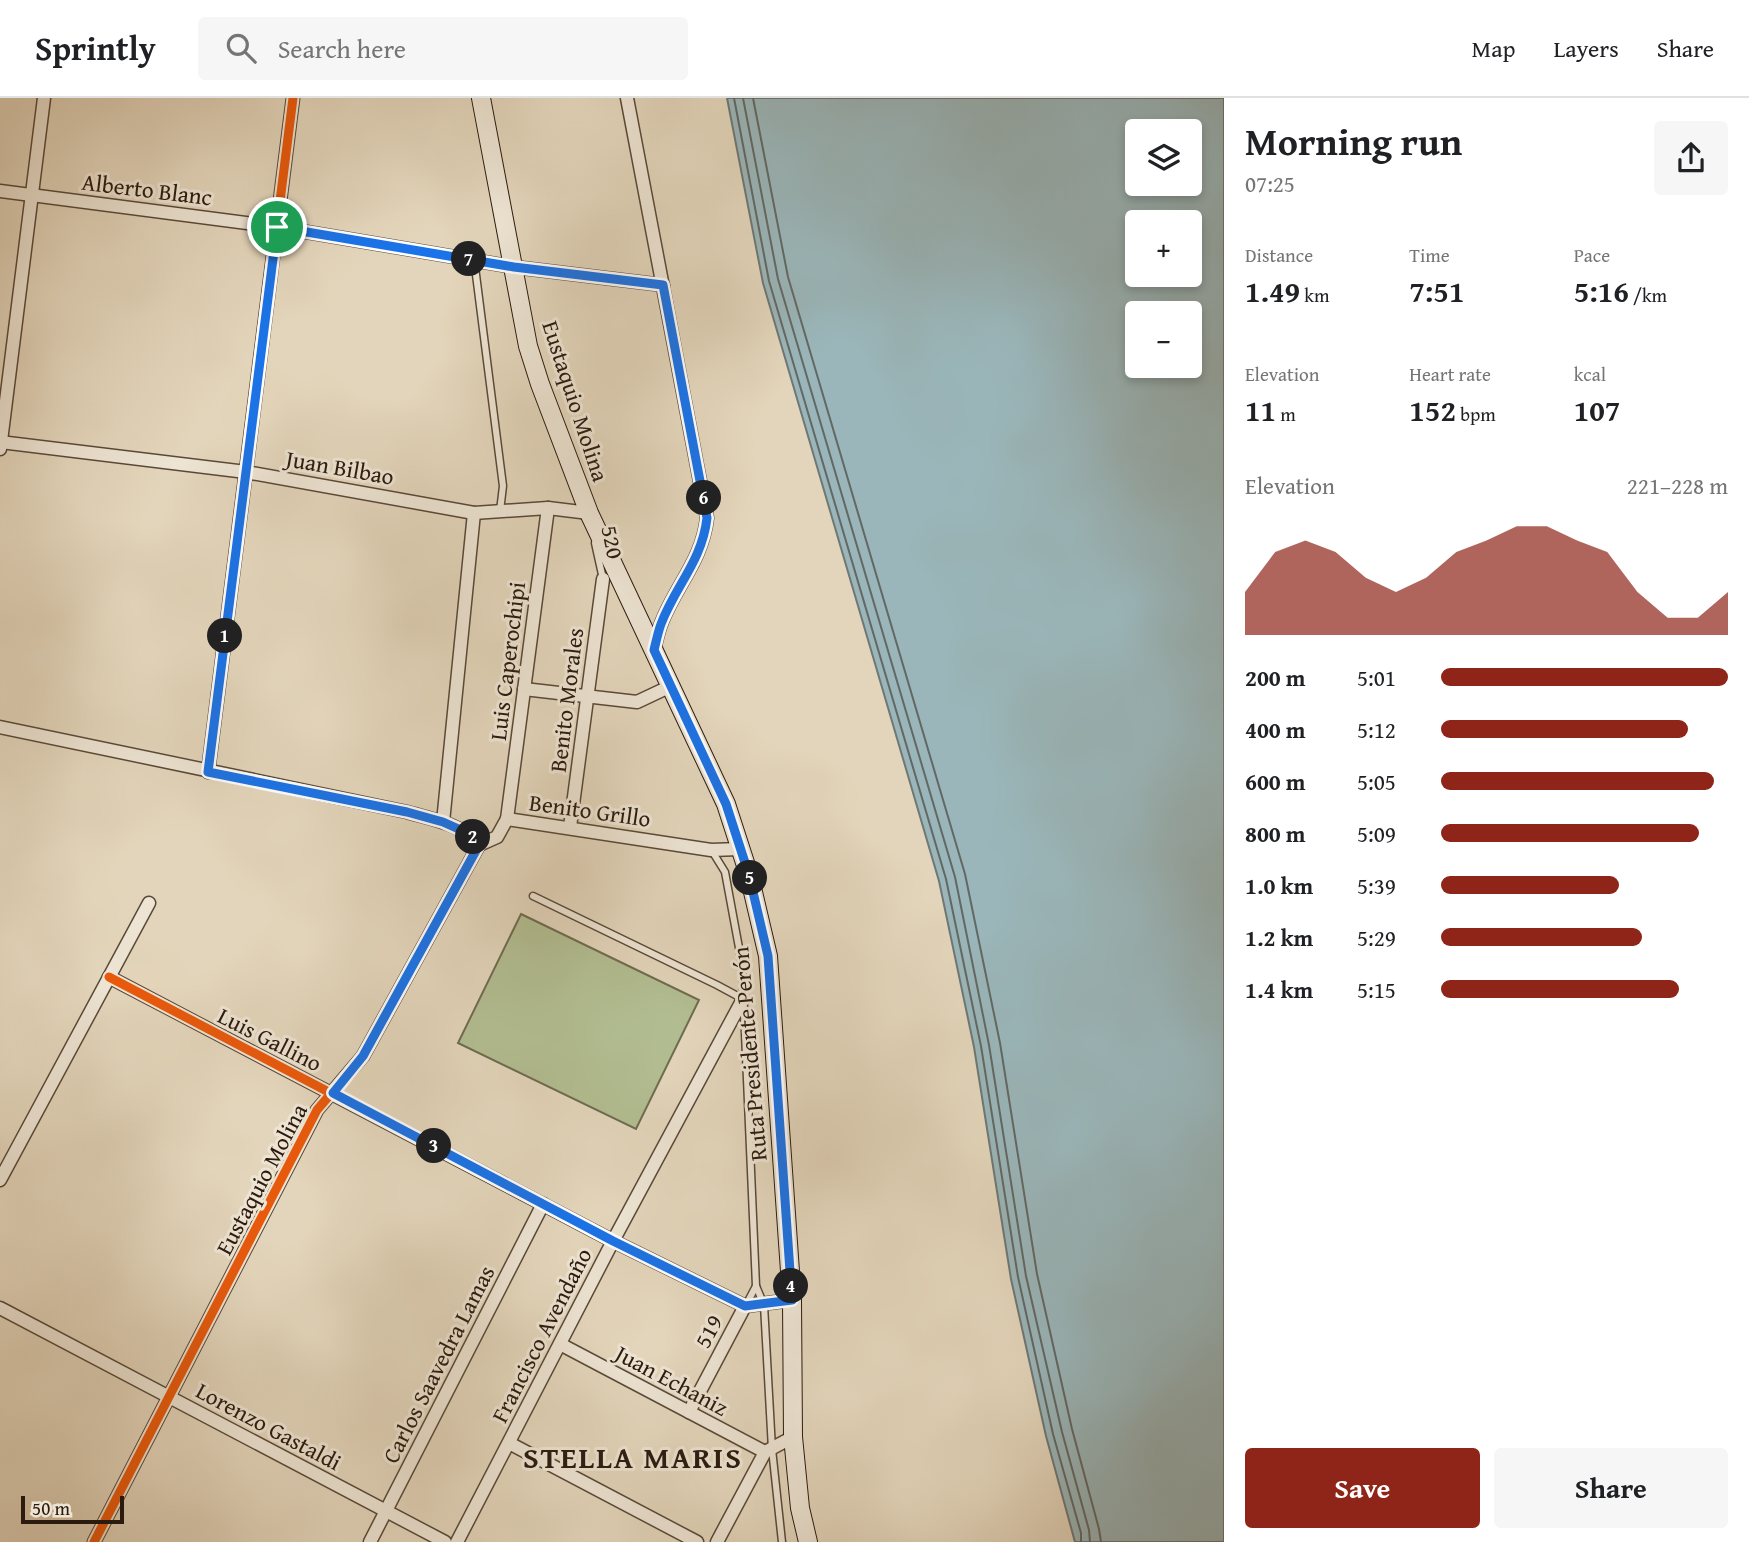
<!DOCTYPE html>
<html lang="en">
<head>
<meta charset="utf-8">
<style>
  :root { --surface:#fff; --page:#f6f6f6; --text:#202124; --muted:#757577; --line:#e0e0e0; --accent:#8f2418 }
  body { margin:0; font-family:"Gentium Book Plus",serif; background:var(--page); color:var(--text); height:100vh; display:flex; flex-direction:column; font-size:26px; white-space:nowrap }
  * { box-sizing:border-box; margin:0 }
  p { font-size:23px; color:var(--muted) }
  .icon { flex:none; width:38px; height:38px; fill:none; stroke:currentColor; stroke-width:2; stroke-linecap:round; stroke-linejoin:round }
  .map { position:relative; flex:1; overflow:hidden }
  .side { display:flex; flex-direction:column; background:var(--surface); width:525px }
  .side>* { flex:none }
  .controls { position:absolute; left:1125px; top:21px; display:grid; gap:14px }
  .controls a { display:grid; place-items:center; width:77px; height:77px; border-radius:7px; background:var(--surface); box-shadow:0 4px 10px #0003; font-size:35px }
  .scale { position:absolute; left:21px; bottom:18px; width:103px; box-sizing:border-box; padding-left:7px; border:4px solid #2b1a0e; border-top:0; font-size:19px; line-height:24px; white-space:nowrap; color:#2b1a0e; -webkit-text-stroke:5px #ede4d3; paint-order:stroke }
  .pin { position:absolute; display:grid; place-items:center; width:60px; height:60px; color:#fff; margin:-30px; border:4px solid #fff; border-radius:50%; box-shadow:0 2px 7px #0007 }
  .km { position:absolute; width:35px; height:35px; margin:-18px; border-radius:50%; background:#222; color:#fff; font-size:19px; line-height:35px; text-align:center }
  .round { display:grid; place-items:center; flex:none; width:74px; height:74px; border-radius:7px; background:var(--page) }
  .overview { display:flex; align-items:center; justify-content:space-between; height:119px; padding:0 21px }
  h1 { font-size:38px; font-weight:800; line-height:52px }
  .stats { display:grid; grid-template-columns:repeat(3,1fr); gap:10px; height:119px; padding:7px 21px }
  .stats div { display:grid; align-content:center }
  .stats b { font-size:30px; font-weight:800 }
  .stats small { font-size:19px; font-weight:400 }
  .stats p { font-size:19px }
  .chart { height:196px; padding:14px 21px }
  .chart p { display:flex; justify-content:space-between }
  .chart svg { width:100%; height:126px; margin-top:7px; fill:var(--accent); opacity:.7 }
  .cta { display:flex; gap:14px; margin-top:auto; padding:14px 21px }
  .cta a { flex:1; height:80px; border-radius:7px; background:var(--accent); color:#fff; font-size:28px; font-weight:800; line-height:80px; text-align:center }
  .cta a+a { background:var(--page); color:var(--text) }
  ul { padding:0 21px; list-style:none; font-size:23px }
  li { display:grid; grid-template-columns:112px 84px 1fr; align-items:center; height:52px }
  li i { height:18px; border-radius:9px; background:var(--accent) }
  header { display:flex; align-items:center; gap:42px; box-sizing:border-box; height:98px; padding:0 35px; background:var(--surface); border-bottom:2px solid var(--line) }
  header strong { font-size:33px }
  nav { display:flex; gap:38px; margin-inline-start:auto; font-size:24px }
  .search { width:490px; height:63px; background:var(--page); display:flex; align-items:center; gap:18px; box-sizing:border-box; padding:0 24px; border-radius:7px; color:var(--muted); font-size:26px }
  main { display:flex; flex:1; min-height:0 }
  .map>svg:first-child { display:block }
</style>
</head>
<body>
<header>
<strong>Sprintly</strong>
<div class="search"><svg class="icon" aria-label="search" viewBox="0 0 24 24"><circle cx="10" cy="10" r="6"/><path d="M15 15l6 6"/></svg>Search here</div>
<nav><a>Map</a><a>Layers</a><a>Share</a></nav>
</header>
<main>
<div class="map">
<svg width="1224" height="1444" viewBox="0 0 1224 1444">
  <rect width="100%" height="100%" fill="#e3d5bb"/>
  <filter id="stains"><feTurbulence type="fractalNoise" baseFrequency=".00286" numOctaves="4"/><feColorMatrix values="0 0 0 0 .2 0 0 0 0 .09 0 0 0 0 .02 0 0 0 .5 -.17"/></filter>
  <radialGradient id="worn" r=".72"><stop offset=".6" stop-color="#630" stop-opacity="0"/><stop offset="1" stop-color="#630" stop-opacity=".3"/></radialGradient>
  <path fill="#b2be92" stroke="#6e6c50" stroke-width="2" d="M521,816l178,86 -63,129 -178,-86z"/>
  <path fill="#9ab6ba" stroke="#6e7875" stroke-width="2" fill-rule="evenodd" d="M727,0h497v1444h-149l-29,-106 -35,-157 -37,-232 -35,-166 -176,-598zM1138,33h52v53h-52zM1138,124h52v53h-52zM1138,215h52v53h-52z"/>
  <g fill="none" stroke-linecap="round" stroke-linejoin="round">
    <g stroke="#626864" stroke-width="2">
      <path d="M734,0l35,183 177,598 35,167 37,231 35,157 28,99v9"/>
      <path d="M743,0l35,181 177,598 34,168 37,231 36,156 27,98 1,12"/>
      <path d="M753,0l35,179 177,597 35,169 37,231 35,155 27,100 2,13"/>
    </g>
    <g stroke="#594939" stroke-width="9">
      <g id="service">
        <path d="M474,161l29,227 -3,25"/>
        <path d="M595,445l8,36"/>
        <path d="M712,753l13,21 17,92 14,322 -10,19"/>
        <path d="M533,798l184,89 26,14"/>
        <path d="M756,1188l8,19 8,144 10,93"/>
      </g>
    </g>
    <g stroke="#594939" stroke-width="15">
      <g id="minor">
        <path d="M627,0l80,420c-5,43 -31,67 -46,106 -3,8 -5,17 -7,26"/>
        <path d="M0,93l277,36 237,40 149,18"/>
        <path d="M0,344l246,30 228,41 74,-5 41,5"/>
        <path d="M0,351l44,-351"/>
        <path d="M524,591l113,13 34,-16"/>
        <path d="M0,629l407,85c24,7 56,12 72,33"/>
        <path d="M208,674l85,-674"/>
        <path d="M507,721l41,-311"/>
        <path d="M443,724l31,-309"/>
        <path d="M570,729l33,-248"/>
        <path d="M479,747l18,-8 10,-18 204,31 29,-1"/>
        <path d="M109,879l504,264 132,65 47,-6"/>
        <path d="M0,1082l149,-277"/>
        <path d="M0,1210l445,234"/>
        <path d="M560,1246l205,108"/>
        <path d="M689,1314l56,-106"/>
        <path d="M509,1345l188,99"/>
        <path d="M765,1354l28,-15"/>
        <path d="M94,1444l223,-432 46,-54 116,-211"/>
        <path d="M370,1444l173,-338"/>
        <path d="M457,1444l156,-301 130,-242"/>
        <path d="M717,1444l48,-90"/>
      </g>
    </g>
    <g stroke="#2b1a0e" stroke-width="20">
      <path id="secondary" d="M481,0l47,248 12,38 49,129 137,291 23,71 19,81 24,344 1,137 7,71 8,34"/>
    </g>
    <use href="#service" stroke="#ede4d3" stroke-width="6"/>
    <use href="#minor" stroke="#ede4d3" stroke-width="12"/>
    <use href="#secondary" stroke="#ede4d3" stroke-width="18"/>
    <g stroke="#ede4d3" stroke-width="13">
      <g id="cycleway">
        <path d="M208,674l85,-674"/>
        <path d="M109,879l504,264 132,65 47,-6"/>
        <path d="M94,1444l223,-432 46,-54 116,-211"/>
      </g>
    </g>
    <use href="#cycleway" stroke="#e8590c" stroke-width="9"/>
  </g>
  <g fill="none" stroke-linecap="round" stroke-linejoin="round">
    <g stroke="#fff" stroke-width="14">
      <path id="route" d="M277,129l237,40 149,18 44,233c-5,43 -31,67 -46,106 -3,8 -5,18 -7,26l72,154 23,71 19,81 24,344 -47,6 -132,-65 -280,-148 30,-37 116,-211 -7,-10 -29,-13 -36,-10 -199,-40z"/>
    </g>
    <use href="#route" stroke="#1a73e8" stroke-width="9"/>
  </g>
  <g text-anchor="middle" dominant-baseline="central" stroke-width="6" stroke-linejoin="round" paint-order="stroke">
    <g font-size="23" fill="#2b1a0e" stroke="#ede4d3">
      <text transform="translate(147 91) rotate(7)">Alberto Blanc</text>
      <text transform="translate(576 303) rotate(72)">Eustaquio Molina</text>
      <text transform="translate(340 369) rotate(10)">Juan Bilbao</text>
      <text transform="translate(613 444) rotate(78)">520</text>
      <text transform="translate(507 563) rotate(-83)">Luis Caperochipi</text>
      <text transform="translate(566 602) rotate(-83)">Benito Morales</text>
      <text transform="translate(590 712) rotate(8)">Benito Grillo</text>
      <text transform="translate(270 941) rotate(27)">Luis Gallino</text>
      <text transform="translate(749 956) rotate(-95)">Ruta Presidente Perón</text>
      <text transform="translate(261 1081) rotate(-62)">Eustaquio Molina</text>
      <text transform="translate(708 1233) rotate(-62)">519</text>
      <text transform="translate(541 1237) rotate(-63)">Francisco Avendaño</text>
      <text transform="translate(438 1266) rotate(-63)">Carlos Saavedra Lamas</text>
      <text transform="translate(672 1282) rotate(28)">Juan Echaniz</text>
      <text transform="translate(269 1328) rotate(28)">Lorenzo Gastaldi</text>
    </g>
    <g font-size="30" font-weight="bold" letter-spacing="2" fill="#2b1a0e" stroke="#ede4d3">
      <text x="633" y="1359">STELLA MARIS</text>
    </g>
  </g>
  <rect width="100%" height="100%" filter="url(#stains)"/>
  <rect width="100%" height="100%" fill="url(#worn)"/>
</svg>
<div class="controls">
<a><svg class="icon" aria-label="layers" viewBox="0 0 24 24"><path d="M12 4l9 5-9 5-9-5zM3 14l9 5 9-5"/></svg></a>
<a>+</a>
<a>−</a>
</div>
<div class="scale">50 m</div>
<div class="pin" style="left:277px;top:129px;background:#1e9e55"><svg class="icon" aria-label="arrive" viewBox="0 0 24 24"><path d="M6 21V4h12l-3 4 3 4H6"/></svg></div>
<b class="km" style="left:225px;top:538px">1</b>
<b class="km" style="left:473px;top:739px">2</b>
<b class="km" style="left:434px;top:1048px">3</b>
<b class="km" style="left:791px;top:1188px">4</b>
<b class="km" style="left:750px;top:780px">5</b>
<b class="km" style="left:704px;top:400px">6</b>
<b class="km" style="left:469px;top:161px">7</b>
</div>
<section class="side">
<div class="overview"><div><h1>Morning run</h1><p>07:25</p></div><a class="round"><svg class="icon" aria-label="share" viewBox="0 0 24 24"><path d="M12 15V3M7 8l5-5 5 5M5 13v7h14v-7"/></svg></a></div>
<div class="stats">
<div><p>Distance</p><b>1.49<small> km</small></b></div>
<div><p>Time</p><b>7:51</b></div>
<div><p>Pace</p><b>5:16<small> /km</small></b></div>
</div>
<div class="stats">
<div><p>Elevation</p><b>11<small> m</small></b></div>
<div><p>Heart rate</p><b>152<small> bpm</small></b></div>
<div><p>kcal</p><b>107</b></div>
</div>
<div class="chart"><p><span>Elevation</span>221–228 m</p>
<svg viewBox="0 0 160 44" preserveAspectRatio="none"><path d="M0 44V29L10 15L20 11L30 15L40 24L50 29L60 24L70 15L80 11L90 6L100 6L110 11L120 15L130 29L140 38L150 38L160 29V44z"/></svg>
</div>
<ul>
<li><b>200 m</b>5:01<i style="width:100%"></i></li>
<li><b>400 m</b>5:12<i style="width:86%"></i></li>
<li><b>600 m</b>5:05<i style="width:95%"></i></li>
<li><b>800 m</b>5:09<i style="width:90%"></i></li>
<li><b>1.0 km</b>5:39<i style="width:62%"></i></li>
<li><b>1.2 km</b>5:29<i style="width:70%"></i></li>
<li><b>1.4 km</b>5:15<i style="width:83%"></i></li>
</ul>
<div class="cta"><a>Save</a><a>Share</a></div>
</section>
</main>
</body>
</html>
